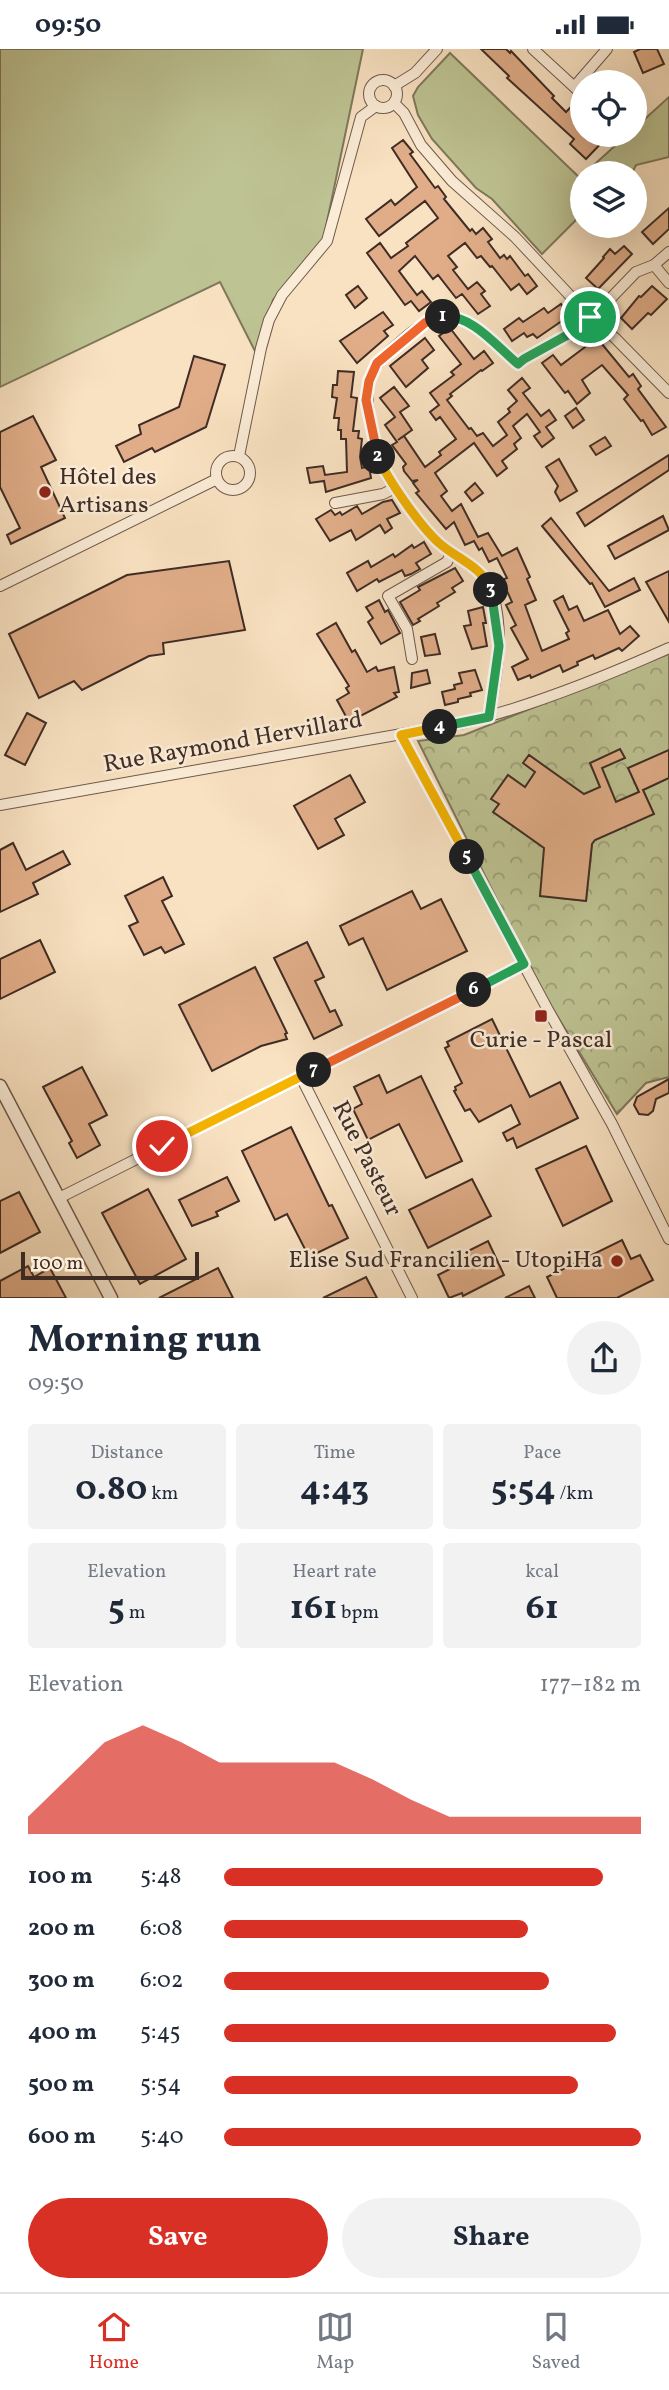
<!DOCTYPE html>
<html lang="en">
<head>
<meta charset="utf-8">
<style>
  :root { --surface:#fff; --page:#f2f2f3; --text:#1f2937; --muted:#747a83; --line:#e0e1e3; --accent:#d93025 }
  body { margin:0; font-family:Vollkorn,serif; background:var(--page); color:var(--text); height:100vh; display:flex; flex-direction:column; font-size:26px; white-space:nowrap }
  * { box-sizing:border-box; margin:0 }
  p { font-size:23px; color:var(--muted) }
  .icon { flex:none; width:38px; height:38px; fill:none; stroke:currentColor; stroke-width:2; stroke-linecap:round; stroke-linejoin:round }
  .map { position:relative; height:1249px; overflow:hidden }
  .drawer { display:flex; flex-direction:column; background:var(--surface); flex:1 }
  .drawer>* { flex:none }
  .fabs { position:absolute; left:570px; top:21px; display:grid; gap:14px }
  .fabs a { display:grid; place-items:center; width:77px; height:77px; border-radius:50%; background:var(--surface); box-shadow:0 7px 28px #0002; font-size:35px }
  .scale { position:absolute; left:21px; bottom:18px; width:178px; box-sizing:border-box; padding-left:7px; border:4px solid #3f2c25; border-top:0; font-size:19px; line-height:24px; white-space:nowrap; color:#3f2c25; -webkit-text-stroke:5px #fbecd7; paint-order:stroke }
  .pin { position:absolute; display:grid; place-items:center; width:60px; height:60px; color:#fff; margin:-30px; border:4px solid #fff; border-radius:50%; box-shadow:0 2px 7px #0007 }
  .km { position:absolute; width:35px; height:35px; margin:-18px; border-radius:50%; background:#222; color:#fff; font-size:19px; line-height:35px; text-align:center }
  .round { display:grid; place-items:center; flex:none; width:74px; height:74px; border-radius:37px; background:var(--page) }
  .summary { display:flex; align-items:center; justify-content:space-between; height:119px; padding:0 28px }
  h1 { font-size:38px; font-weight:700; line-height:52px }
  .figures { display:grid; grid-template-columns:repeat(3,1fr); gap:10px; height:119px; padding:7px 28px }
  .figures div { display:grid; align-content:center; border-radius:7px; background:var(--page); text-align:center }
  .figures b { font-size:35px; font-weight:700 }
  .figures small { font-size:19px; font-weight:400 }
  .figures p { font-size:19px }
  .chart { height:196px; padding:14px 28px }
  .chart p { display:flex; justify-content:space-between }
  .chart svg { width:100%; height:126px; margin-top:7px; fill:var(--accent); opacity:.7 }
  .action { display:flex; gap:14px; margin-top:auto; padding:14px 28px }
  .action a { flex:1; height:80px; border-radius:42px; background:var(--accent); color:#fff; font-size:28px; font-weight:700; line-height:80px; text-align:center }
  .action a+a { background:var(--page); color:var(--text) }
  ul { padding:0 28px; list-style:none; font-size:23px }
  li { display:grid; grid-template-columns:112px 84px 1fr; align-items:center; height:52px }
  li i { height:18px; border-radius:9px; background:var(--accent) }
  .status { display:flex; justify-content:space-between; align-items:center; height:49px; padding:0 35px; background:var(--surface); direction:ltr }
  .status svg { height:19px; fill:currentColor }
  .tabs { display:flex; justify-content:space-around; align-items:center; height:98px; border-top:2px solid var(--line); background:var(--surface); font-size:19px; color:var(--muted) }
  .tabs a { display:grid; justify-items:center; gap:4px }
  .tabs .on { color:var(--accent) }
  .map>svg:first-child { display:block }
</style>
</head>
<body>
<div class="status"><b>09:50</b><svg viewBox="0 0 49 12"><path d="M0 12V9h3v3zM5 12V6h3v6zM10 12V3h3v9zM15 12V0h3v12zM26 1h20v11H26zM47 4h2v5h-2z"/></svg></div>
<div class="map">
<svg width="669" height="1249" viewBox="0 0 669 1249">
  <defs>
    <pattern id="forest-crowns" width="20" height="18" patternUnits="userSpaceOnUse" patternTransform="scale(1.75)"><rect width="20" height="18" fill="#bec393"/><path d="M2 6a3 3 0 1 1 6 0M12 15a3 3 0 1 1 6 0" fill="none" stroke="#9c9f78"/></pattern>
  </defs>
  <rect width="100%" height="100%" fill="#f9e2c2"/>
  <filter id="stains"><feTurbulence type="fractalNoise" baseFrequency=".00286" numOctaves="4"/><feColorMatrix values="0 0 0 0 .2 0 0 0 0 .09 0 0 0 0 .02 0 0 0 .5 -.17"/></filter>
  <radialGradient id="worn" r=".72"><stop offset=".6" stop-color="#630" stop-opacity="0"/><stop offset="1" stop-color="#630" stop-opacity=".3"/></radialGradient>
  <g fill="#bec393" stroke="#7e785c" stroke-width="2">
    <path d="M0,0h363l-40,192 -50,59 -16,55 -37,-73 -220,105z"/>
    <path d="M450,4l133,128v32l-41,41 -50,-55 -16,-11 -44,-49 -14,-24 -5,-19 5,-9z"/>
    <path d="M669,48v60l-33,8 -4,8 -46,-1 41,-37h8v-7z"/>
  </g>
  <path fill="url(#forest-crowns)" stroke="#7e785c" stroke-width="2" d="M669,605v96l-40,18 10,24 -56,24 -53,-35 -16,21 47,34 -1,62 26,3 6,-57 3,-4 58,-27 -10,-23 26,-12v299l-23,6 -29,31 -72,-118 -127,-255 46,-6z"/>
  <g fill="#e0ad88" stroke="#3f2c25" stroke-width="2">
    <path d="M481,0h25l4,4 1,-2 43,45 -2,2 14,14 4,-4 13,12v15h26l-23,24 -16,-15 4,-5 -67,-61 2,-2z"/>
    <path d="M657,0l7,15 -21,9 -9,-21 6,-3z"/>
    <path d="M403,91l10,12 -3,2 25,34 3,-2 8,11 -2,2 26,32 2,-2 4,5 7,-6 9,11 -4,3 12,16 4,-3 3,4 3,-3 15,20 3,-2 9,12 -10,8 -8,-10 -8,6 -19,-24 -2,1 -9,-11 -4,2 -12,-15 -17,13 9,11 -4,3 15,19 9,-7 8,9 -4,3 9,12 -12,8 -16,-20 -6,4 -18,-23 -5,4 -18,-23 -16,15 18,24 5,-4 9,11 -12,9 -8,-10 -6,4 -38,-52 13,-10 11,15 17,-12 -2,-3 32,-25 -13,-17 -46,35 -13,-17 25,-19 4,5 22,-18 -25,-39z"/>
    <path d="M669,159v21l-16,15 -11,-12z"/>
    <path d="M624,197l8,8 -34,35 -12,-11 18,-20 -1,-1 7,-8 5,5z"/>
    <path d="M358,237l9,12 -12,10 -9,-13z"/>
    <path d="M652,237l15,13 -16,16 -3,-2 -16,16 -11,-11 18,-22 2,1z"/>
    <path d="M561,255l8,12 -32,22 -4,-4 -6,3 -3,-4 -12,8 -8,-12 15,-11 4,4 21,-14 4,5z"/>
    <path d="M383,263l10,13 -9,6 4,5 -31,27 -17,-22z"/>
    <path d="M450,279l24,31 10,-8 9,12 -11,8 -1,-1 -31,24 2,2 -5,4 22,29 2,-1 6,8 6,-3 10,13 14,-11 -9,-13 12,-10 -2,-3 9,-8 -9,-11 14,-12 8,10 -7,5 18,23 8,-6 7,10 -10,7 8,11 -12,9 -8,-11 6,-4 -13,-18 -14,12 8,12 -7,6 3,5 -15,12 5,7 -10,8 -23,-33 -39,30 12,18 -6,5 11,15 9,-7 17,33 10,-4 14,23 15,-8 13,29 -3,2 9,21 -11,5 17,46 27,-12 -3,-6 3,-2 -15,-30 9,-5 6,14 8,-4 7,15 24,-11 12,24 10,-8 9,10 -17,15 -3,-3 -24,11 -2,-4 -16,7 1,3 -15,7 -3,-7 -29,13 -1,-3 -12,5 -6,-13 16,-8 -17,-31 5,-3 -10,-20 6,-3 -10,-22 5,-2 -10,-20 -8,4 -7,-14 -3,2 -5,-9 -9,4 -11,-23 -8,7 -30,-36 3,-2 -6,-8 5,-3 -6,1 -8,-10 -1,-4 3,-3 -14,-19 5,-3 -12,-17 10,-8 -15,-19 14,-11 15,19 -9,6 12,18 -14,10 6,-4 21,31 16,-12 -2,-3 17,-13 -16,-22 -4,3 -6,-8 9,-7 -9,-12 24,-18 -3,-3 10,-8 -22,-28z"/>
    <path d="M425,289l9,12 -12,10 6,8 -22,19 -16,-21z"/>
    <path d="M597,289l32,39 4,-3 8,12 -3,3 28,38 -14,8 -9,-15 -2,1 -17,-22 4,-4 -26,-30 -20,15 8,13 -13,11 -9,-13 -3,2 -23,-30 11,-8 8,10z"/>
    <path d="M194,307l31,9 -19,62 -51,25 -3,-4 -28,14 -8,-16 25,-12 -2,-9 40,-18z"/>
    <path d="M338,322l16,1 -3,25 6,1 -4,33h6l-1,7 4,1 -2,18 2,11 7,-2 2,12 -45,14 -2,-11 -14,2 -3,-15 16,-2 2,9 22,-3 -1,-33h-5v-9h-3l1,-12h-5l3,-20 -5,-1 1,-12h4z"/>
    <path d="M576,359l8,12 -11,8 -8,-12z"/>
    <path d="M33,367l23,44 -15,7 24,51 -54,26 -4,-9 13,-7 -20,-41v-55z"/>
    <path d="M605,388l6,9 -15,9 -6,-9z"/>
    <path d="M669,406v15l-84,56 -8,-13z"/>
    <path d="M559,410l18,32 -17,10 -5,-9 3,-6 -12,-19z"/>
    <path d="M475,434l8,10 -11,8 -7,-9z"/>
    <path d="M392,451l8,13 -13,6 5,9 -7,5 -5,-8 -24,15 -5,-10 -21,11 -14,-22 15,-9 4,5 5,-3 2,3 15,-9 5,8 21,-12z"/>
    <path d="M663,467l6,14 -54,29 -7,-13z"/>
    <path d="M551,469l58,73 25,-13 6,12 -35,17 -13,-24 -2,1 -48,-58z"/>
    <path d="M424,493l7,12 -15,9 4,6 -9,5 -6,2 -3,-6 -23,12 -2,-3 -20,12 -10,-18 21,-12 3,6 22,-13 2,3 17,-12 2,3z"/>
    <path d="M229,512l16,69 -82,13 1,11 -15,2 -67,34 -8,-9 -35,17 -30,-64 118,-59z"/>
    <path d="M455,519l8,13 -11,7 3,4 -18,11 2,3 -21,13 2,2 -7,4 -13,-23 20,-12 -2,-3z"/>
    <path d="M669,522v51l-23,-40z"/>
    <path d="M379,551l6,12 3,-2 12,23 -19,11 -13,-22 5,-4 -7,-11z"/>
    <path d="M483,558l3,16h-3l4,23 -15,3 -8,-23 7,-1 -3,-14z"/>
    <path d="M336,574l16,29 3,-2 12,22 9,-5 2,4 16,-4 5,25 -5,1 3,4 -48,25 -12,-22 12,-7 -3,-5 3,-2 -32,-52z"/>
    <path d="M435,585l5,20 -15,2 -4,-19z"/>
    <path d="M427,621l3,13 -19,5 1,-15z"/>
    <path d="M475,621l7,20 -12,3 1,3 -13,3v3l-13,3 -3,-13 13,-3 -1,-4 8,-2 -3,-10z"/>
    <path d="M27,664l19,10 -21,42 -20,-10z"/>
    <path d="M620,700l5,9 -23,10 14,34 23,-10 -11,-24 41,-18v28l-26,12 11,24 -59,26 -3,4 -6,57 -46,-5 4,-48 -51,-36 6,-8 -8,-5 17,-24 17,12 10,-15 -12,-9 6,-8 55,39 16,-7 -10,-24z"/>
    <path d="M350,726l15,27 -30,17 9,16 -26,14 -24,-43z"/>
    <path d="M13,794l13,27 37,-19 7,13 -37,19 5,11 -38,18v-62z"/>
    <path d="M163,828l9,19 -10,5 22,43 -19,9 -4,-6 -17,8 -15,-29 9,-4 -13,-26z"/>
    <path d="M412,842l9,18 20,-10 26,52 -80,39 -24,-52 -14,7 -9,-19z"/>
    <path d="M40,891l15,32 -55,27v-40z"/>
    <path d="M307,893l17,35 -9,4 15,31 5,-2 7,15 -28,14 -40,-81z"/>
    <path d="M255,918l32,66 -2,1 2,5 -26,7 -49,25 -33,-66z"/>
    <path d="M492,970l38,78 30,-15 18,36 -61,30 -4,-10 -6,3 -4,-8 17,-9 -9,-19 -32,17 -9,-13 -5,2 -11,-20 2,-1 -1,-3 7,-4 -17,-35 4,-2 -2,-4z"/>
    <path d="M82,1018l25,48 -18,9 11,21 -23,13 -8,-15 3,-2 -29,-54z"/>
    <path d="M379,1026l8,18 34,-17 41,85 -36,17 -27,-54 -31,16 -15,-31 9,-5 -8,-17z"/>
    <path d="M669,1030v14l-13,6 -3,12 -5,4 -9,-1 -5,-9 3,-8z"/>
    <path d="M291,1078l38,79 3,-1 16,33 -39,19 -22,-43 -12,6 -33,-69z"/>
    <path d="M586,1097l26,55 -49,25 -27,-57z"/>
    <path d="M227,1128l12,24 -23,11 2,4 -26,10 -13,-26z"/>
    <path d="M472,1130l19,37 -63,32 -19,-38z"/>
    <path d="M148,1140l38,70 -46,25 -38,-71z"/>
    <path d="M19,1143l21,40 -40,21v-52z"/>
    <path d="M622,1191l9,19 9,-4 13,25 -36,18h-60l-10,-21z"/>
    <path d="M488,1192l16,34 -41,21 -1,-3 -13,5 -11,-23 12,-6 -4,-7z"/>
    <path d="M28,1217l6,11 16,-9 16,30h-66v-17z"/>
    <path d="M218,1219l15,30h-74z"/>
    <path d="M366,1228l11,21h-54z"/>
    <path d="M529,1237l6,12h-30z"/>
  </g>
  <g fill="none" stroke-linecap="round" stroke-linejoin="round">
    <g stroke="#6e5a4c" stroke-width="12">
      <g id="minor">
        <path d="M533,0l50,46"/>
        <circle cx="383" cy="45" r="14"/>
        <path d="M394,37l21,-13 22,-24"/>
        <path d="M575,37l32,-37"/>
        <path d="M394,54l10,10 17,32 31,36 63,56 75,80 25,21 54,55"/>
        <path d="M654,216l15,-13"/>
        <circle cx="233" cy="424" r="17"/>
        <path d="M239,407l22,-108 8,-28 13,-25 45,-54 34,-124 15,-11"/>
        <path d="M335,454l48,-9 12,-6"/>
        <path d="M0,537l217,-107"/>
        <path d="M412,610l-5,-30 -19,-33 59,-34 4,-9"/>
        <path d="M489,668c7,-40 16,-81 4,-122 -9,-29 -36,-34 -56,-54 -14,-13 -46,-55 -54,-73 -5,-11 -7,-23 -10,-35 -7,-31 -12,-56 14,-79 14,-13 33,-32 52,-36 31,-7 58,28 79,46l6,-5 58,-32 14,-20 15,-9 25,-26 18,-7 15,18"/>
        <path d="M401,686l147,275 64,114 57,115"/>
        <path d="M0,756l464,-82c71,-18 138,-45 205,-75"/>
        <path d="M301,1028l111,221"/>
        <path d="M59,1149l465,-234"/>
      </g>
    </g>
    <g stroke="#6e5a4c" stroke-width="15">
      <path id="tertiary" d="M0,1037l111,212"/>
    </g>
    <use href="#minor" stroke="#fbecd7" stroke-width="10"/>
    <use href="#tertiary" stroke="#fbecd7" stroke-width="12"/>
  </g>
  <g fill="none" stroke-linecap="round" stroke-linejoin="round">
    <g stroke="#fff" stroke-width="14">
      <path id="split-1" d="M443,268c29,-3 54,30 75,47l6,-5 58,-32 8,-10"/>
    </g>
    <g stroke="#fff" stroke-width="14">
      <path id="split-2" d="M378,408l-12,-57 3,-19 8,-18 49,-41 17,-5"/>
    </g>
    <g stroke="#fff" stroke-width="14">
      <path id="split-3" d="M378,408c10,23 42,69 61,86 18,16 43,23 52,47"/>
    </g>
    <g stroke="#fff" stroke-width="14">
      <path id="split-4" d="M440,678l49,-10 10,-71 -8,-56"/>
    </g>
    <g stroke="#fff" stroke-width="14">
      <path id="split-5" d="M440,678l-39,8 66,122"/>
    </g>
    <g stroke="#fff" stroke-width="14">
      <path id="split-6" d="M467,808l57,107 -50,26"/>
    </g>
    <g stroke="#fff" stroke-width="14">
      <path id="split-7" d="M314,1021l160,-80"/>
    </g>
    <g stroke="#fff" stroke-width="14">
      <path id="split-8" d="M162,1097l152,-76"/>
    </g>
    <use href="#split-1" stroke="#22a559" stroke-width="9"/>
    <use href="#split-2" stroke="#f0652b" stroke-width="9"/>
    <use href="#split-3" stroke="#f5b400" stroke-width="9"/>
    <use href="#split-4" stroke="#22a559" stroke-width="9"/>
    <use href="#split-5" stroke="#f5b400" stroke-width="9"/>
    <use href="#split-6" stroke="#22a559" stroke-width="9"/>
    <use href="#split-7" stroke="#f0652b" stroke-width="9"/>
    <use href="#split-8" stroke="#f5b400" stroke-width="9"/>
  </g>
  <g fill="#8f2418" stroke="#fbecd7" stroke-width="2.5">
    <circle cx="45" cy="443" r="7"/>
    <rect x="534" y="960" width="14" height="14" rx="3.5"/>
    <circle cx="617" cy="1212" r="7"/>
  </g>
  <g text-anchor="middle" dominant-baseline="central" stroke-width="5" stroke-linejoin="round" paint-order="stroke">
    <g font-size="24" fill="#3f2c25" stroke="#fbecd7" text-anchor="start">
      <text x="59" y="429">Hôtel des<tspan x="59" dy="28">Artisans</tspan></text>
      <text x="541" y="992" text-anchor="middle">Curie - Pascal</text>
      <text x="603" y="1212" text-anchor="end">Elise Sud Francilien - UtopiHa</text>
    </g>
    <g font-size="24" fill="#3f2c25" stroke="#fbecd7">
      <text transform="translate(233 694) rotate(-10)">Rue Raymond Hervillard</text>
      <text transform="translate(366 1110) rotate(63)">Rue Pasteur</text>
    </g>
  </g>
  <rect width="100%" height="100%" filter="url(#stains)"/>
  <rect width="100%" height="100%" fill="url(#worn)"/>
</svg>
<div class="fabs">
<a><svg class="icon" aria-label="locate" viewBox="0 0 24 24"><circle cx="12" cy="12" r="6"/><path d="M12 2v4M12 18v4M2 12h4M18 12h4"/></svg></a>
<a><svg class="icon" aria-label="layers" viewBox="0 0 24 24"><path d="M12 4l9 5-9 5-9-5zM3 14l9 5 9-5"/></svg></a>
</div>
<div class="scale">100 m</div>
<div class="pin" style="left:590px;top:268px;background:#1e9e55"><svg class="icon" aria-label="arrive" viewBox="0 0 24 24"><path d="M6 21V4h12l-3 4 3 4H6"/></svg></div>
<div class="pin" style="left:162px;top:1097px;background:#d93025"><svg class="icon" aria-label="check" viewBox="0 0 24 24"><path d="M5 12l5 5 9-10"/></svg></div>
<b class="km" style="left:443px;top:268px">1</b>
<b class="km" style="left:378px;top:408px">2</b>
<b class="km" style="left:491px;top:541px">3</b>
<b class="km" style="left:440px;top:678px">4</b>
<b class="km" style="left:467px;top:808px">5</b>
<b class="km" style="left:474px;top:941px">6</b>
<b class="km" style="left:314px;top:1021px">7</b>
</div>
<section class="drawer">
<div class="summary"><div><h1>Morning run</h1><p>09:50</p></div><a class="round"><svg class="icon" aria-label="share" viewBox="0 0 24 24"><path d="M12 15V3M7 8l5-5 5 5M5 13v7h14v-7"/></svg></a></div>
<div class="figures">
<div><p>Distance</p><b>0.80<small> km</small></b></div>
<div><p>Time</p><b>4:43</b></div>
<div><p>Pace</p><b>5:54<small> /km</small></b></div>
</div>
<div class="figures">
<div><p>Elevation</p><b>5<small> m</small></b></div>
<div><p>Heart rate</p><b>161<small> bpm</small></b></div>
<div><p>kcal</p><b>61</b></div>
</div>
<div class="chart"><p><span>Elevation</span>177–182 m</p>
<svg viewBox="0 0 160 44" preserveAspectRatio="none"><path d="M0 44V38L10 25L20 12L30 6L40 12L50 19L60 19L70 19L80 19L90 25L100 32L110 38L120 38L130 38L140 38L150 38L160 38V44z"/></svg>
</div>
<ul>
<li><b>100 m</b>5:48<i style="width:91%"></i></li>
<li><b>200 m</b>6:08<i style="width:73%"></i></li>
<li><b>300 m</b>6:02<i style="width:78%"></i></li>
<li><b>400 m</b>5:45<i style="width:94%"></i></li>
<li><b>500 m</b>5:54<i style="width:85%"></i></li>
<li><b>600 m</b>5:40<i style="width:100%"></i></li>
</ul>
<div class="action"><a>Save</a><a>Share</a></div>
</section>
<nav class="tabs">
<a class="on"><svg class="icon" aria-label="home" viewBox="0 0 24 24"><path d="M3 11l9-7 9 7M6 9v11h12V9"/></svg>Home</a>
<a><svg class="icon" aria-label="map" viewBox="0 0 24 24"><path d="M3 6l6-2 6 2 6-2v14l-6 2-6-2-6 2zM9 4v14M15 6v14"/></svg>Map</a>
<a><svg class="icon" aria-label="saved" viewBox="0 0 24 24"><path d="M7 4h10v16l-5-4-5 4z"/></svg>Saved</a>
</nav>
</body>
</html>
